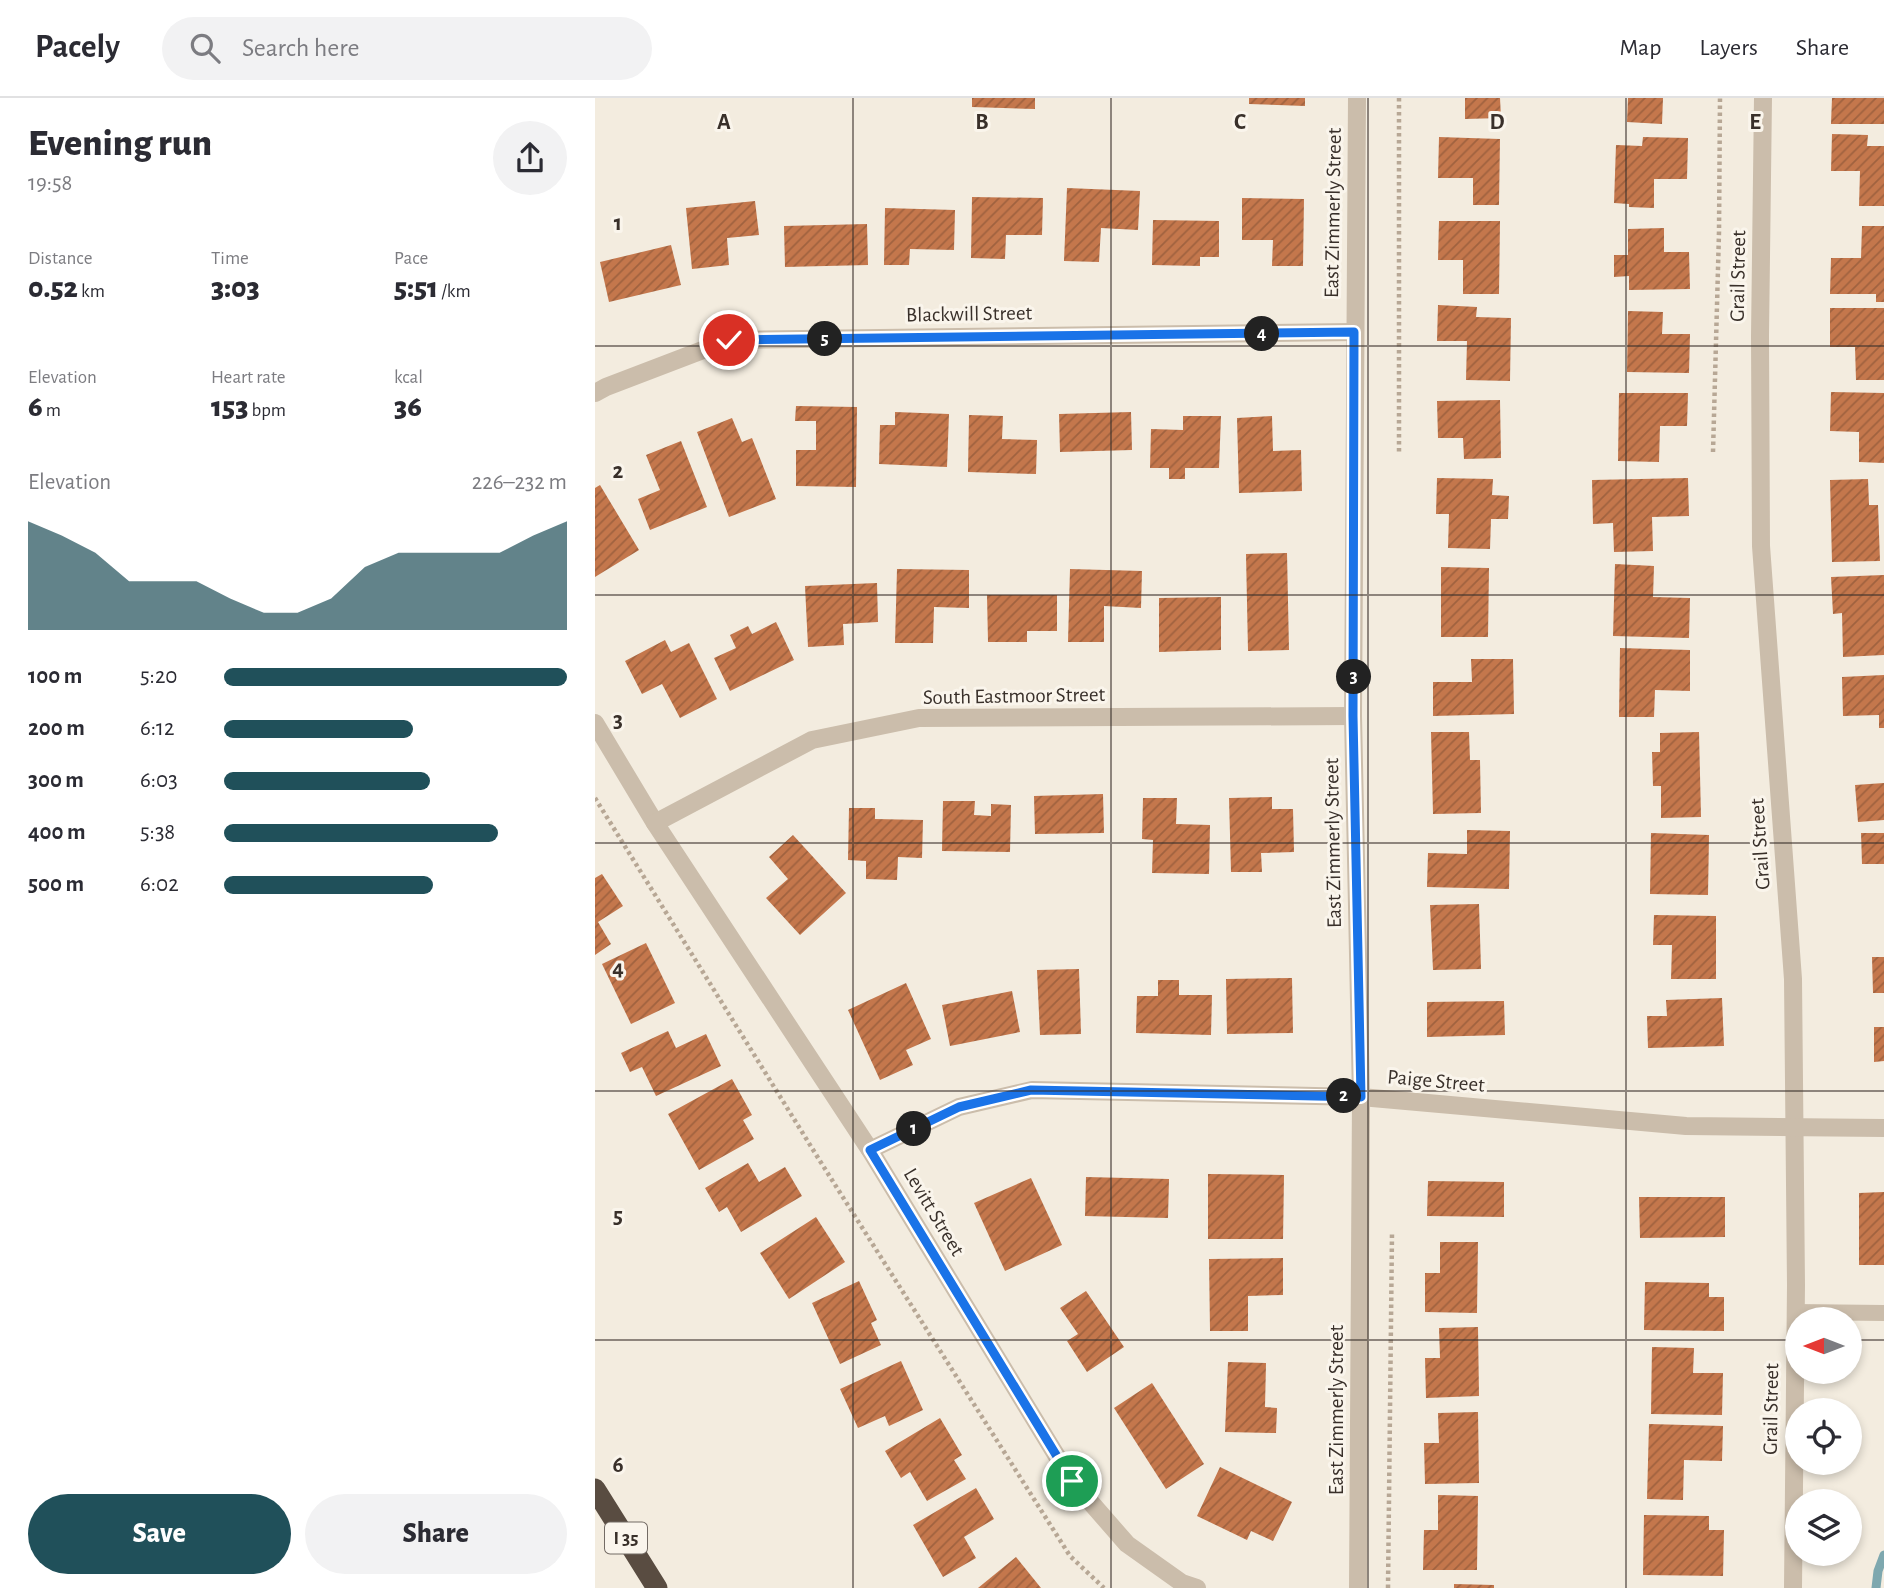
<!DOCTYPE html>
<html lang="en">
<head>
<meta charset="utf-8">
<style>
  :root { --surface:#fff; --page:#f2f2f3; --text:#2b2b33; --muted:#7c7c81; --line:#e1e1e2; --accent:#20505a }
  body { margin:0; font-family:"Alegreya Sans",sans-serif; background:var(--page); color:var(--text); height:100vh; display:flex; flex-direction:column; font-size:26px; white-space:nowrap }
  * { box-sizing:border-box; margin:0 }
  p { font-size:23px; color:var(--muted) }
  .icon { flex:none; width:38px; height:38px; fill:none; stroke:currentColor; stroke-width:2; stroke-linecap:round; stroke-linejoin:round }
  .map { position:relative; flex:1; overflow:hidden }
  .details { display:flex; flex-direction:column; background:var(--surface); width:595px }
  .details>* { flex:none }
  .needle { width:46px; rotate:270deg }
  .buttons { position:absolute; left:1190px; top:1209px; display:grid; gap:14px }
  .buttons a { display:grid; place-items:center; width:77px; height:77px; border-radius:50%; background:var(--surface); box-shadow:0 4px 10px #0003; font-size:35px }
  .pin { position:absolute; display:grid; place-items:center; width:60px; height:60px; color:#fff; margin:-30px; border:4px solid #fff; border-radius:50%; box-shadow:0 2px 7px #0007 }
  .km { position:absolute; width:35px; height:35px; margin:-18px; border-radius:50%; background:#222; color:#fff; font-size:19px; line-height:35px; text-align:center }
  .round { display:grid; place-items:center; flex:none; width:74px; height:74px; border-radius:37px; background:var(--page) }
  .overview { display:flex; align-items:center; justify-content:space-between; height:119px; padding:0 28px }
  h1 { font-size:38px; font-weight:800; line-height:52px }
  .stats { display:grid; grid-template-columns:repeat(3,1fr); gap:10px; height:119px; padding:7px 28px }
  .stats div { display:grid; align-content:center }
  .stats b { font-size:30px; font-weight:800 }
  .stats small { font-size:19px; font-weight:400 }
  .stats p { font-size:19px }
  .chart { height:196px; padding:14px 28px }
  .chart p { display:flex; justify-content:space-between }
  .chart svg { width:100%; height:126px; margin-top:7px; fill:var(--accent); opacity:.7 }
  .action { display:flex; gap:14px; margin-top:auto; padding:14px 28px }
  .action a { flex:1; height:80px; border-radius:42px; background:var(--accent); color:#fff; font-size:28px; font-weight:800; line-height:80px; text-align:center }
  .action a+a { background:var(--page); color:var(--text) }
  ul { padding:0 28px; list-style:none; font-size:23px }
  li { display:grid; grid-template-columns:112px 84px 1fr; align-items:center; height:52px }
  li i { height:18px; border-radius:9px; background:var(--accent) }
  header { display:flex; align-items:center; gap:42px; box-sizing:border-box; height:98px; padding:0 35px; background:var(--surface); border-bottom:2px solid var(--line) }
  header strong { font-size:33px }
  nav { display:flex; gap:38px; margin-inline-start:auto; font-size:24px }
  .search { width:490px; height:63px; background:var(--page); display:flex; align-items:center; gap:18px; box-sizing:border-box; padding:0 24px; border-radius:38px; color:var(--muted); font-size:26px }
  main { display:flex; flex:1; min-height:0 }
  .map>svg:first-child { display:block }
</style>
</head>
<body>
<header>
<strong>Pacely</strong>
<div class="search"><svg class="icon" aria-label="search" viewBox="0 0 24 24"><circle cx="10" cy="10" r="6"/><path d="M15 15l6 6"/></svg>Search here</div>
<nav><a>Map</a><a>Layers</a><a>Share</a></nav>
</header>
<main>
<section class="details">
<div class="overview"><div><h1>Evening run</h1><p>19:58</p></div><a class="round"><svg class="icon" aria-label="share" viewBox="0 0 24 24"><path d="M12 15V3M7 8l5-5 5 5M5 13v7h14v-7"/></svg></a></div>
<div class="stats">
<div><p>Distance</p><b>0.52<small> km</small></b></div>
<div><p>Time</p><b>3:03</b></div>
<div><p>Pace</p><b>5:51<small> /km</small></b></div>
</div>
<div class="stats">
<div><p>Elevation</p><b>6<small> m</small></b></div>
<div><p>Heart rate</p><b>153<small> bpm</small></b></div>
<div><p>kcal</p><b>36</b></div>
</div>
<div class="chart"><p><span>Elevation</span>226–232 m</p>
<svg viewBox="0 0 160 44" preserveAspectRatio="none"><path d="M0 44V6L10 11L20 17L30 27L40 27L50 27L60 33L70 38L80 38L90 33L100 22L110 17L120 17L130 17L140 17L150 11L160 6V44z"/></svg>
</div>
<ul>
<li><b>100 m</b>5:20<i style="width:100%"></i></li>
<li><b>200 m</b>6:12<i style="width:55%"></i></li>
<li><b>300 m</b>6:03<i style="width:60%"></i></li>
<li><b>400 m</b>5:38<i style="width:80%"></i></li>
<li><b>500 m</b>6:02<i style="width:61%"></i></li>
</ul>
<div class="action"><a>Save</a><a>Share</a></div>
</section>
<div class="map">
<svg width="1289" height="1490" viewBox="0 0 1289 1490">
  <defs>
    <pattern id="building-hatch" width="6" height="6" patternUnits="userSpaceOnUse" patternTransform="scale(1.75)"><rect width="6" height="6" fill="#c4774c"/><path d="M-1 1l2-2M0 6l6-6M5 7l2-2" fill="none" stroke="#a0623f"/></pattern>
  </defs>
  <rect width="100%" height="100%" fill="#f3ecdf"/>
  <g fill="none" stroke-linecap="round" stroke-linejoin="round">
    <path stroke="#7ea8af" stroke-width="9" d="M1281,1490l2,-17 6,-16"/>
  </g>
  <g fill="url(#building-hatch)">
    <path d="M377,0h63v11l-63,-2z"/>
    <path d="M654,0h56v8l-56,-2z"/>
    <path d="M870,0h35l1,20 -36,1z"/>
    <path d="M1033,0h35l-1,26 -35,-2z"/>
    <path d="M1237,0h52v26h-53z"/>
    <path d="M1237,36l36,1 -1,11h17v60h-25l1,-35h-29z"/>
    <path d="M844,39l61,2 -1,66h-26v-27h-35z"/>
    <path d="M1048,39l45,1 -1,41h-33v29l-25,-1v-3l-15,-1 2,-58 26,1z"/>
    <path d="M472,90l73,3 -2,39 -37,-2 -2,34 -35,-1z"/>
    <path d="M377,99l71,1 -1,37h-36l-1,24 -34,-1z"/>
    <path d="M647,100l62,1 -1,67h-31l1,-26h-31z"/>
    <path d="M160,103l4,34 -32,3 2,27 -37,4 -6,-61z"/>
    <path d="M290,110l70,2 -1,40 -44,-1 -1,16h-25z"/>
    <path d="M558,122l66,1v36h-19v9l-48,-1z"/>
    <path d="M844,123h61l-1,73h-36v-34h-25z"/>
    <path d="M272,126l1,41 -83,2 -1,-41z"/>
    <path d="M1267,128h22v76h-8v-8h-46l1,-36h30z"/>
    <path d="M1069,130v24h25l1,37 -61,1v-14l-15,1v-22h14v-26z"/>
    <path d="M76,147l10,40 -72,17 -9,-40z"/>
    <path d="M843,207l39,2 -1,10 35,1 -1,63 -44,-1 1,-39h-30z"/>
    <path d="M1235,210h54v72h-28l-1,-33h-25z"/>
    <path d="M1033,213l35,1 -1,22h28l-1,39 -62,-1z"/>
    <path d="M1236,294l53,1v70l-25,-1v-30l-29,-1z"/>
    <path d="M1024,295h69l-1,33h-27l-1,36 -41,-1z"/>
    <path d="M905,302l1,58 -37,1 -1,-21h-25l-1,-37z"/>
    <path d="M201,308l61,1 -1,80 -60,-1v-36h20v-29h-21z"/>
    <path d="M300,314l54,2 -2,53 -68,-3 1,-39h15z"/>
    <path d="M536,314l1,38 -72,2 -1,-38z"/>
    <path d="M374,317l34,1 -1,23 35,1 -1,34 -68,-2z"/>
    <path d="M588,318h38l-2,52h-34v11h-16v-11h-19l1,-39 32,1z"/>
    <path d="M677,318l1,35 28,-1 1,41 -63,2 -2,-75z"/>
    <path d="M137,320l10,24 10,-4 24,61 -47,18 -32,-85z"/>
    <path d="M86,343l26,66 -57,23 -12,-31 22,-9 -14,-35z"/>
    <path d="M842,380l56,1 -1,16 17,1 -1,23h-17l-1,30 -42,-1 1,-34h-13z"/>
    <path d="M1093,380l1,38 -37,1 1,34 -39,1 -1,-29 -20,1 -1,-44z"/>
    <path d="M1273,381l1,26h9l2,56 -48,1 -2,-82z"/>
    <path d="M5,387l39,65 -44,27v-89z"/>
    <path d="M692,455l2,97 -41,1 -2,-97z"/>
    <path d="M1020,466l39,2 -1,31 37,1 -1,40 -76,-2z"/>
    <path d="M846,469l48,1 -1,69h-47z"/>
    <path d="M302,471l72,1v38l-35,-1 -1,36h-38z"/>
    <path d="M475,471l72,2 -1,37 -37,-2v36h-36z"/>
    <path d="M1289,477v80l-41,2 -1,-44 -9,1 -2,-37z"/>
    <path d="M282,485l1,39 -35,2 1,21 -36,2 -3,-61z"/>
    <path d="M392,497h70v36h-30v11h-39z"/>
    <path d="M626,499v53l-62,2v-54z"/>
    <path d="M181,524l18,38 -64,31 -16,-33 22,-10 -6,-13 18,-9 4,8z"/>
    <path d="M70,542l6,12 18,-9 28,56 -37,19 -18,-34 -20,10 -17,-33z"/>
    <path d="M1025,550l70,2v41l-35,-1 -1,27h-35z"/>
    <path d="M876,561h42l1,55 -81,2v-34h39z"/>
    <path d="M1289,577v53h-5v-13l-36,1 -1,-39z"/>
    <path d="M836,634h38l1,28h10l1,53 -48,1z"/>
    <path d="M1104,634l2,85 -40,1v-32h-8l-1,-34h8v-19z"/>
    <path d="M1289,685v37l-26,2 -3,-37z"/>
    <path d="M508,696l1,39 -69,1 -1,-38z"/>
    <path d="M677,699v12h21l1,43 -33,1 1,19h-31l-2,-74z"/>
    <path d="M548,700h34l-1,26 34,1 -1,49 -57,-1 1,-33 -11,-1z"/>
    <path d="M348,703h32l-1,14 17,1v-12l20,1 -1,47 -68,-1z"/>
    <path d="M254,710h26v11l48,1 -1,38 -24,-1 -1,23 -31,-1v-18l-18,-1z"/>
    <path d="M872,732l43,1 -1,58 -82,-2 1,-34 39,1z"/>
    <path d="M1056,735l58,2 -1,60 -58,-1z"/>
    <path d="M1266,735h23v31h-22z"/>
    <path d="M198,737l53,58 -46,42 -34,-37 22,-19 -19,-22z"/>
    <path d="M7,776l21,32 -25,16 13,22 -16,11v-77z"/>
    <path d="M884,806l2,65 -48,1 -3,-65z"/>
    <path d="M1059,817l62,1v63h-45l1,-34h-19z"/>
    <path d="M51,845l29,60 -44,21 -29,-60z"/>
    <path d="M1277,859h12v36h-11z"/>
    <path d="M484,871l2,65 -41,1 -3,-65z"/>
    <path d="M697,880l1,55 -66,1 -1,-55z"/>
    <path d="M563,882h21v15h33l-1,40 -75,-2 1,-37h21z"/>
    <path d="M311,885l25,56 -25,11 7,15 -33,15 -32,-70z"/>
    <path d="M417,893l8,41 -70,14 -8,-41z"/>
    <path d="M1127,900l2,48 -76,2 -1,-32h20l-1,-16z"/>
    <path d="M909,903l1,34 -78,2v-35z"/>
    <path d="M1279,929h10v34l-10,1z"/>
    <path d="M73,933l8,17 30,-14 15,32 -65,30 -14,-29 -12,5 -9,-19z"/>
    <path d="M137,981l20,36 -9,5 11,19 -55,31 -31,-56z"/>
    <path d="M153,1065l11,19 26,-15 17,29 -61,36 -14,-25 -8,5 -14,-24z"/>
    <path d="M613,1076l76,1 -1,64h-75z"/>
    <path d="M491,1079l83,2 -1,39 -83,-2z"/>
    <path d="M436,1080l31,67 -57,26 -31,-68z"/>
    <path d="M833,1083l76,1v35l-77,-1z"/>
    <path d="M1289,1094v73h-25v-72z"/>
    <path d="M1044,1099h86v40l-85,1z"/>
    <path d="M221,1119l29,45 -56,37 -29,-46z"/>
    <path d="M845,1144h38l-1,71 -52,-1v-39h15z"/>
    <path d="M688,1160v37l-35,1v35h-38l-1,-72z"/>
    <path d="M264,1183l18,39 -6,3 10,22 -41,19 -28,-61z"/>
    <path d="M1050,1184l64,1v14h15v34l-80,-1z"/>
    <path d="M491,1193l38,56 -37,25 -20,-31 11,-7 -18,-26z"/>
    <path d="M883,1229l1,69 -53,2 -1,-40h15l-1,-30z"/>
    <path d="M1057,1249l42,1 -1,25h30l-1,42 -71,-1z"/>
    <path d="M306,1263l22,49 -34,16 -4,-10 -27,12 -18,-39z"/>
    <path d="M633,1264l38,1 -1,44 12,1 -1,25 -51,-1z"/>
    <path d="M557,1285l52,81 -38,25 -52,-81z"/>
    <path d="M883,1314l1,71 -54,1 -1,-41h15l-1,-30z"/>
    <path d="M345,1320l22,37 -8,5 12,19 -39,22 -17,-29 -9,6 -16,-27z"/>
    <path d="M1054,1326l74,2 -1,35 -38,-1 -1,40 -36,-1z"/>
    <path d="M625,1369l72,35 -19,39 -22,-10 -4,9 -50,-24z"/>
    <path d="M381,1390l18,31 -30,18 12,21 -33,19 -30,-52z"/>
    <path d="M843,1397l40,1 -1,74h-54l1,-40h14z"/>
    <path d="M1049,1417l65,1v14h15l-1,46 -80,-1z"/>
    <path d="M421,1459l25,31h-63z"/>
    <path d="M859,1486l40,1v3h-40z"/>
  </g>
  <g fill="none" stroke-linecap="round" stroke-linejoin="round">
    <g stroke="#b7a795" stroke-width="4.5" stroke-dasharray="3.5 3.5" stroke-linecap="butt">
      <path d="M804,0v357"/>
      <path d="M1118,354l6,-220 1,-134"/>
      <path d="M0,700l225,363 250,395 34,32"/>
      <path d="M793,1490l4,-355"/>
    </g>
    <path stroke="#cbbdab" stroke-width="16" d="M1200,1214l89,1"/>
    <g stroke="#cbbdab" stroke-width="18">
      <path d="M762,0l-4,618 8,381 -3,491"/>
      <path d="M1168,0l-3,238 1,210 32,433 3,306 -3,303"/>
      <path d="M0,295l11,-6 123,-47 625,-8"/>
      <path d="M0,625l60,100 215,327 202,331 55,63 55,39 15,5"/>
      <path d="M60,725l157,-83 107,-22 434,-2"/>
      <path d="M275,1052l89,-43 73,-17 329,7 325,29 198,2"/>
    </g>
    <path stroke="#594c41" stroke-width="21" d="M0,1391l62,99"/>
  </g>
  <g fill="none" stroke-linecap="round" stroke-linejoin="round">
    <g stroke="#fff" stroke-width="14">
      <path id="route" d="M134,242l625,-8 -1,384 8,381 -330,-7 -72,17 -89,43 202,331"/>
    </g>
    <use href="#route" stroke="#1a73e8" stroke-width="9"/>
  </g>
  <path fill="none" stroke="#39302a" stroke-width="2" stroke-opacity="0.55" d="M258,0v1490M516,0v1490M773,0v1490M1031,0v1490M0,248h1289M0,497h1289M0,745h1289M0,993h1289M0,1242h1202M1255,1242h34"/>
  <g text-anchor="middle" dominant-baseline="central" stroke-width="6" stroke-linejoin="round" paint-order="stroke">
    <rect fill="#faf5ec" stroke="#736b64" stroke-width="2" x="10" y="1424.5" width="42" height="31" rx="5"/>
    <g font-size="19" font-weight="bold" fill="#39302a">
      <text x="31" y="1440">I 35</text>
    </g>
    <g font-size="21" fill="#39302a" stroke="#faf5ec">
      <text transform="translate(738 115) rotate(-89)">East Zimmerly Street</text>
      <text transform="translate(1143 178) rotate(-89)">Grail Street</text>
      <text transform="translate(374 216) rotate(-1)">Blackwill Street</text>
      <text transform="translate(419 598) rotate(-1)">South Eastmoor Street</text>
      <text transform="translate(738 745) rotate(-91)">East Zimmerly Street</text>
      <text transform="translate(1165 746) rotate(-94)">Grail Street</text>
      <text transform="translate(841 983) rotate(5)">Paige Street</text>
      <text transform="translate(339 1114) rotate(59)">Levitt Street</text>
      <text transform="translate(1176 1311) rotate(-89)">Grail Street</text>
      <text transform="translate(741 1312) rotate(-90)">East Zimmerly Street</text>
    </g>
  </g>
  <g font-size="23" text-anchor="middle" font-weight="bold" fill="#39302a" stroke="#faf5ec" stroke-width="6" stroke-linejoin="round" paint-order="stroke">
    <text x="129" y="31">A</text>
    <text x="387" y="31">B</text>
    <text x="645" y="31">C</text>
    <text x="902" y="31">D</text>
    <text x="1160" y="31">E</text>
    <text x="23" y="132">1</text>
    <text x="23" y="380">2</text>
    <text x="23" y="629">3</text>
    <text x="23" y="877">4</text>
    <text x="23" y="1125">5</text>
    <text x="23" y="1374">6</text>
  </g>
</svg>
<div class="buttons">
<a><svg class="needle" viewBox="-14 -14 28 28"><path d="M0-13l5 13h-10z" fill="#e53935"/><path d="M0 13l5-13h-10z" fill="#7c7c81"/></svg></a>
<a><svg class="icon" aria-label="locate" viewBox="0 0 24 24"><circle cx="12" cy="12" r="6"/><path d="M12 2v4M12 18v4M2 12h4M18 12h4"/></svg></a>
<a><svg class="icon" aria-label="layers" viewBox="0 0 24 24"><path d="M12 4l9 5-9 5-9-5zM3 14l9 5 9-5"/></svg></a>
</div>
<div class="pin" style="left:477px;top:1383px;background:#1e9e55"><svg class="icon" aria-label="arrive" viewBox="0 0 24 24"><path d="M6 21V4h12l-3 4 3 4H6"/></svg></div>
<div class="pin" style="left:134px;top:242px;background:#d93025"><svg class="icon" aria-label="check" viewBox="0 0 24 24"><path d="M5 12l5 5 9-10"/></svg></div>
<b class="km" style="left:319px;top:1031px">1</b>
<b class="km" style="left:749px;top:998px">2</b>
<b class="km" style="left:759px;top:579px">3</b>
<b class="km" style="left:667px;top:236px">4</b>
<b class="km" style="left:230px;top:241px">5</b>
</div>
</main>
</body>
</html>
